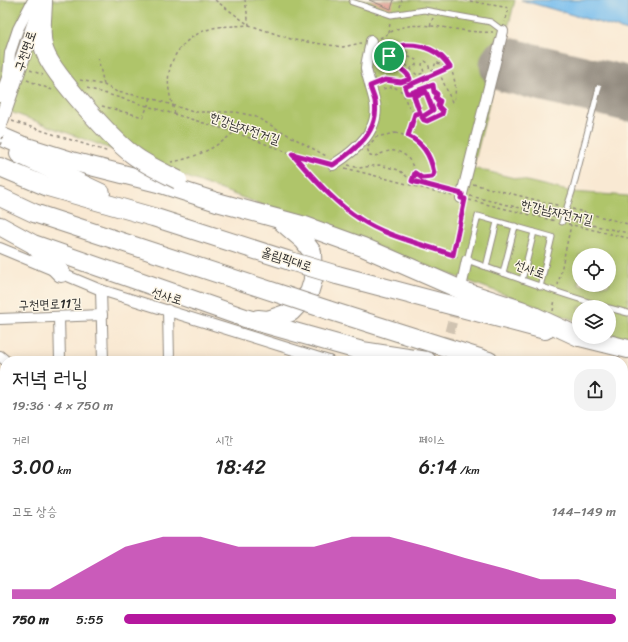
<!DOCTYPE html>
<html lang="ko">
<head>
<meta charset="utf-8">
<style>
  :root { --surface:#fff; --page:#f2f2f2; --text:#222; --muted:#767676; --accent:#b5179e }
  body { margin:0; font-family:Sriracha,"Poor Story",sans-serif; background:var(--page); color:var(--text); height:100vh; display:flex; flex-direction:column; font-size:15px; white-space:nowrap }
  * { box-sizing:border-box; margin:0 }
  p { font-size:13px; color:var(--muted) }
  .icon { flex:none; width:22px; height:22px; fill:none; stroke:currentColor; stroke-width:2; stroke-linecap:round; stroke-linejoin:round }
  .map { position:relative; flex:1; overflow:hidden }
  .drawer { position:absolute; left:0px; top:356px; width:628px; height:286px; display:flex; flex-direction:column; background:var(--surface); border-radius:16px 16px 0 0; box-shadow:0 2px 10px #0003 }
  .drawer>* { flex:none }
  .controls { position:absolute; left:572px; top:248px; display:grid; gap:8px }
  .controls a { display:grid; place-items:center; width:44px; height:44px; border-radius:50%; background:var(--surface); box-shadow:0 2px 10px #0003; font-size:20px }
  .pin { position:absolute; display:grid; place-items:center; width:34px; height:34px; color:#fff; margin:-17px; border:2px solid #fff; border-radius:50%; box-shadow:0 1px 4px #0007 }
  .round { display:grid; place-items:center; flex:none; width:42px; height:42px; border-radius:16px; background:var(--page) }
  .overview { display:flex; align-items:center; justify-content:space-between; height:68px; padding:0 12px }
  h1 { font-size:22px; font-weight:600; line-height:30px }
  .stats { display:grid; grid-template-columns:repeat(3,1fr); gap:6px; height:68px; padding:4px 12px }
  .stats div { display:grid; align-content:center }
  .stats b { font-size:20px; font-weight:600 }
  .stats small { font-size:11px; font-weight:400 }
  .stats p { font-size:11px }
  .chart { height:112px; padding:8px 12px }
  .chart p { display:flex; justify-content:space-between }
  .chart svg { width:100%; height:72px; margin-top:4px; fill:var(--accent); opacity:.7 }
  ul { padding:0 12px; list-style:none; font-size:13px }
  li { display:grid; grid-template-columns:64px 48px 1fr; align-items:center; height:30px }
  li i { height:10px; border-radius:5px; background:var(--accent) }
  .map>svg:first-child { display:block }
</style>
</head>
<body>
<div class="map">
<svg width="628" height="642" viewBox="0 0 628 642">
  <rect width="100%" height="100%" fill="#fcf5e5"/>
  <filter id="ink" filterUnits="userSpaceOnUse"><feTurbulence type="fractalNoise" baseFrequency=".025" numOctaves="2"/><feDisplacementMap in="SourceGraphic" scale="8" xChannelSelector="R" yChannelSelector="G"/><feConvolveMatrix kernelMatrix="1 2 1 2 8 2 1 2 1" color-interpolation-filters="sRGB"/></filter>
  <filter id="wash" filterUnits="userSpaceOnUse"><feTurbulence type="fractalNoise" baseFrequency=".012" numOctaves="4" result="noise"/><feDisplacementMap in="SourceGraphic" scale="16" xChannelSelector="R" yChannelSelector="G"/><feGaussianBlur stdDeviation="0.9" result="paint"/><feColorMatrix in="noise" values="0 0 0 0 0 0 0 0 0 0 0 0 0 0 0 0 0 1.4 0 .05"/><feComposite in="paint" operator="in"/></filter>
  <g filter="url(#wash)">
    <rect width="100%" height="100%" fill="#f9e9d3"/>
    <path fill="#afc56a" stroke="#6d784a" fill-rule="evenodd" d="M0,0h515l-42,168 99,24 56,4v144l-19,-7v-26h-30v15l-579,-214zM579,255h30v30h-30z"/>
    <path fill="#77bdee" stroke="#51748c" d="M521,0h107v31z"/>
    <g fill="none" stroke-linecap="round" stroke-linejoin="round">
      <path stroke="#928a7f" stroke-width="55" d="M507,65l121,29"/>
    </g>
    <g id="blocks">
      <path fill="#db9287" d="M369,0h25l-3,9z"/>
    </g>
  </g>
  <g filter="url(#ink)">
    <use href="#blocks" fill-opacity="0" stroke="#928a7f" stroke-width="1"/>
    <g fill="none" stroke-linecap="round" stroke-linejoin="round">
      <path stroke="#d0c3b1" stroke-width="10" stroke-dasharray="10 5" stroke-linecap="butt" d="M442,361l15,-58"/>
      <g stroke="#928a7f" stroke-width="7">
        <g id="lane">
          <path d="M352,2l39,13 33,-5 67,12 12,9"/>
          <path d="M562,222l10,-30 27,-105"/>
          <path d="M486,267l11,-45"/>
          <path d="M503,273l12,-47"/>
          <path d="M522,280l12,-48"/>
          <path d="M540,287l12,-50 -74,-21 -11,44c46,17 92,34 139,47"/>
          <path d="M609,308l19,5"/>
        </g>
      </g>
      <g stroke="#928a7f" stroke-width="12">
        <g id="street">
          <path d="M333,165c22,-14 50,-36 41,-66 -2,-10 -6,-20 -8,-30 0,-8 4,-19 5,-28"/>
          <path d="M461,198l42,-167"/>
          <path d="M0,248l101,42 228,71"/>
          <path d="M462,283l5,-23"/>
          <path d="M101,290l2,71"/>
          <path d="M168,310l1,51"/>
          <path d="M59,317l1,44"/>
          <path d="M0,319l102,-4"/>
          <path d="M0,356l6,5"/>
          <path d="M0,437l5,2"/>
          <path d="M623,447l5,1"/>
          <path d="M0,491l5,3"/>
          <path d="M0,541l5,3"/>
          <path d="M0,593l5,2"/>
          <path d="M623,604l5,1"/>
          <path d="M75,637l7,5"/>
          <path d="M164,637l3,5"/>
          <path d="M295,637l2,5"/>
          <path d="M485,637l7,5"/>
          <path d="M580,637l8,5"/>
          <path d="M15,642l1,-5"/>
          <path d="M197,642l13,-5"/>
        </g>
      </g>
      <g stroke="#928a7f" stroke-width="16">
        <path id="secondary" d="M402,642v-5"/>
      </g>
      <g stroke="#928a7f" stroke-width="20">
        <g id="highway">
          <path d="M0,136l21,9 54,17 83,21 59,19 88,24 58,21 103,45 55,18 58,27"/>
          <path d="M19,154l82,39"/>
          <path d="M0,167l48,20 105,30 137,44"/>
          <path d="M0,197l34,16 252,83"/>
          <path d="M0,226l33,18 215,75 114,32 65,10"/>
          <path d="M35,246l26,27"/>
          <path d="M337,275l208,55"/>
          <path d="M328,310l161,51"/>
          <path d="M258,319l10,1 23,-8 18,-19 4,-13 -1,-28 -8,-11 -22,-19"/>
          <path d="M580,337l48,12"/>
          <path d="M623,391l5,2"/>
        </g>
      </g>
      <g stroke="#928a7f" stroke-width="1.5" stroke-dasharray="3 3" stroke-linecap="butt">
        <path d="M215,0l34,25 45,15 49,7 18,-4"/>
        <path d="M464,0l45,8 -4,14"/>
        <path d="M400,7l2,-7"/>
        <path d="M430,26l3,-8"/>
        <path d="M389,33l1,-12"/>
        <path d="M380,38c7,-4 15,-9 23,-11 29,-6 60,7 90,5"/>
        <path d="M405,45l4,12 7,3v5l-5,3"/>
        <path d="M98,58l6,27"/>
        <path d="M395,64l8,-2 14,13 7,-2 -2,-9 3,-3 3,2 2,7h3l3,-8 7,4 5,-1"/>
        <path d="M30,70l13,5"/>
        <path d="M439,72l13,30 2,-2c3,-11 1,-22 -4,-33"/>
        <path d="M27,80l28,11"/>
        <path d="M80,80l24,5 13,7 34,6 42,14h43l18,4 74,41"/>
        <path d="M378,83c12,-5 26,2 32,-4 -3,-11 -22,-12 -20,-27 18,-17 48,-3 59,15l-44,20 4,6 24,-8 1,7 3,2 -1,5 4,2 -2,5 1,2h3l1,6 -16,7 -5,-4 11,-7 -7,-18 -12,5 6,16 -5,1 -8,-10 -4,-12 -9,-5 -13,2"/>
        <path d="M87,88l147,44 58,22 34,9"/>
        <path d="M102,106l41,11 8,-19"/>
        <path d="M175,114c-2,-8 -5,-16 -6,-24 -5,-32 18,-58 49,-63 10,-1 20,-1 31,-2l-4,-25"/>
        <path d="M12,121l97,31"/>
        <path d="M395,133c23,4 35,17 39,40l-2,4c-20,6 -16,-16 -29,-23 -14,-9 -24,4 -33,2l-3,-8 9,-11z"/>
        <path d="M408,136l7,-22"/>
        <path d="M292,154c21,24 41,49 68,66 28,17 67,26 98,37"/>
        <path d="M171,162c22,-3 47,-15 63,-30"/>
        <path d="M348,165l11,3 20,-3 20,5 13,11 41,10"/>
        <path d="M345,168l108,28"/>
        <path d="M473,184l87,22"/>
        <path d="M410,185l5,-11"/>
        <path d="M470,196l88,21"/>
        <path d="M469,200l87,21"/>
        <path d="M572,209l56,15"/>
        <path d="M569,220l59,13"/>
        <path d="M568,224l60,14"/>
        <path d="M453,255l11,-48"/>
        <path d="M558,285l13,-60"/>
        <path d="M553,311l2,-12"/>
      </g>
      <use href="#lane" stroke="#fff" stroke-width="5"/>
      <use href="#street" stroke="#fff" stroke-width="10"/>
      <use href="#secondary" stroke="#fff" stroke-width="14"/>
      <use href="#highway" stroke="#fff" stroke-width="18"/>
      <g stroke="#928a7f" stroke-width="12" stroke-linecap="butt">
        <path id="street-bridge" d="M0,97l8,-22 2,-22 8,-24 15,-29"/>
      </g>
      <g stroke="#928a7f" stroke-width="16" stroke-linecap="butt">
        <path id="secondary-bridge" d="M0,124l39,-114"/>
      </g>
      <g stroke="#928a7f" stroke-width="20" stroke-linecap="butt">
        <g id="highway-bridge">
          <path d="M43,0c0,16 -4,36 2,52 8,22 70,91 91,105 13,9 28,16 42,23"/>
          <path d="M290,261l47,14"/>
          <path d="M286,296l42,14"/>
        </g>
      </g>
      <path stroke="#928a7f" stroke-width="1.5" stroke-dasharray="3 3" stroke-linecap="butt" d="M0,145l4,-11"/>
      <use href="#street-bridge" stroke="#fff" stroke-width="10"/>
      <use href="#secondary-bridge" stroke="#fff" stroke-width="14"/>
      <use href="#highway-bridge" stroke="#fff" stroke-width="18"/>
    </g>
  </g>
  <g fill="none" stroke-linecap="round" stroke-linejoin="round" filter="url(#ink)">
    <g stroke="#fff" stroke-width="8">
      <path id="route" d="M405,45c18,-1 35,6 45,22l-45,20 2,6h3l23,-8 1,7 3,2 -1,5 4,2 -2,5 5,5 -1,3 -15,7 -3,-1 -2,-3 11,-7 -7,-18 -12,4 6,17 -5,1 -7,22c16,7 23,21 26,37l-2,4 -10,1 -7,-5 -3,8 50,13 -1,4 4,1 -12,56c-30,-11 -66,-18 -93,-36 -27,-17 -47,-42 -68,-65l41,11c22,-15 47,-33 42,-64 -1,-5 -4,-10 -5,-15l15,-6 16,2 9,-3c-3,-11 -22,-12 -20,-27l3,-4z"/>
    </g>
    <use href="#route" stroke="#b5179e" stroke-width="5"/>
  </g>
  <g text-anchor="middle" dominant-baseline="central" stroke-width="3" stroke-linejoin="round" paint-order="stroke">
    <g font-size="13" fill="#2b2b2b" stroke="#fcf5e5">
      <text transform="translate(25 51) rotate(-71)">구천면로</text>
      <text transform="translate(245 128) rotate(19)">한강남자전거길</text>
      <text transform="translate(557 212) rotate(13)">한강남자전거길</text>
      <text transform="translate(287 259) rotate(18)">올림픽대로</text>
      <text transform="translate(530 269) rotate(20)">선사로</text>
      <text transform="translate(167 296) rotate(17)">선사로</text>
      <text transform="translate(50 304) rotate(-2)">구천면로11길</text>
    </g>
  </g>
</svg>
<div class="controls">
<a><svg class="icon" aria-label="locate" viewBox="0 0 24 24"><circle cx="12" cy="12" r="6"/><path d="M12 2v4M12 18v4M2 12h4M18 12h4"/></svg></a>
<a><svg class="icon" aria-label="layers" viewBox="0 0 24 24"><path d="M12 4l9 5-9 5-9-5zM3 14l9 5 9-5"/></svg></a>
</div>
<div class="pin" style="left:389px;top:56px;background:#1e9e55"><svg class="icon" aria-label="arrive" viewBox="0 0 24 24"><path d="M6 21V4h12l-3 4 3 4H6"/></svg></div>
<section class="drawer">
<div class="overview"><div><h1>저녁 러닝</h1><p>19:36 · 4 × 750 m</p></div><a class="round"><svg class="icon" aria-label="share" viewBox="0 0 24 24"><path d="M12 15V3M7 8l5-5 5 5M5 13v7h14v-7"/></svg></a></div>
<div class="stats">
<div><p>거리</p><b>3.00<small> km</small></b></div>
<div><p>시간</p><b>18:42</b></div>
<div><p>페이스</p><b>6:14<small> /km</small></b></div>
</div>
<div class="chart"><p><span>고도 상승</span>144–149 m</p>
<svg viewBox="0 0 160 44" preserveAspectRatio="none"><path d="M0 44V38L10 38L20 25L30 12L40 6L50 6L60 12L70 12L80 12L90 6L100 6L110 12L120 19L130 25L140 32L150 32L160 38V44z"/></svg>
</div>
<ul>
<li><b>750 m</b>5:55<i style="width:100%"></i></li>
</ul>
</section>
</div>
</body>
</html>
